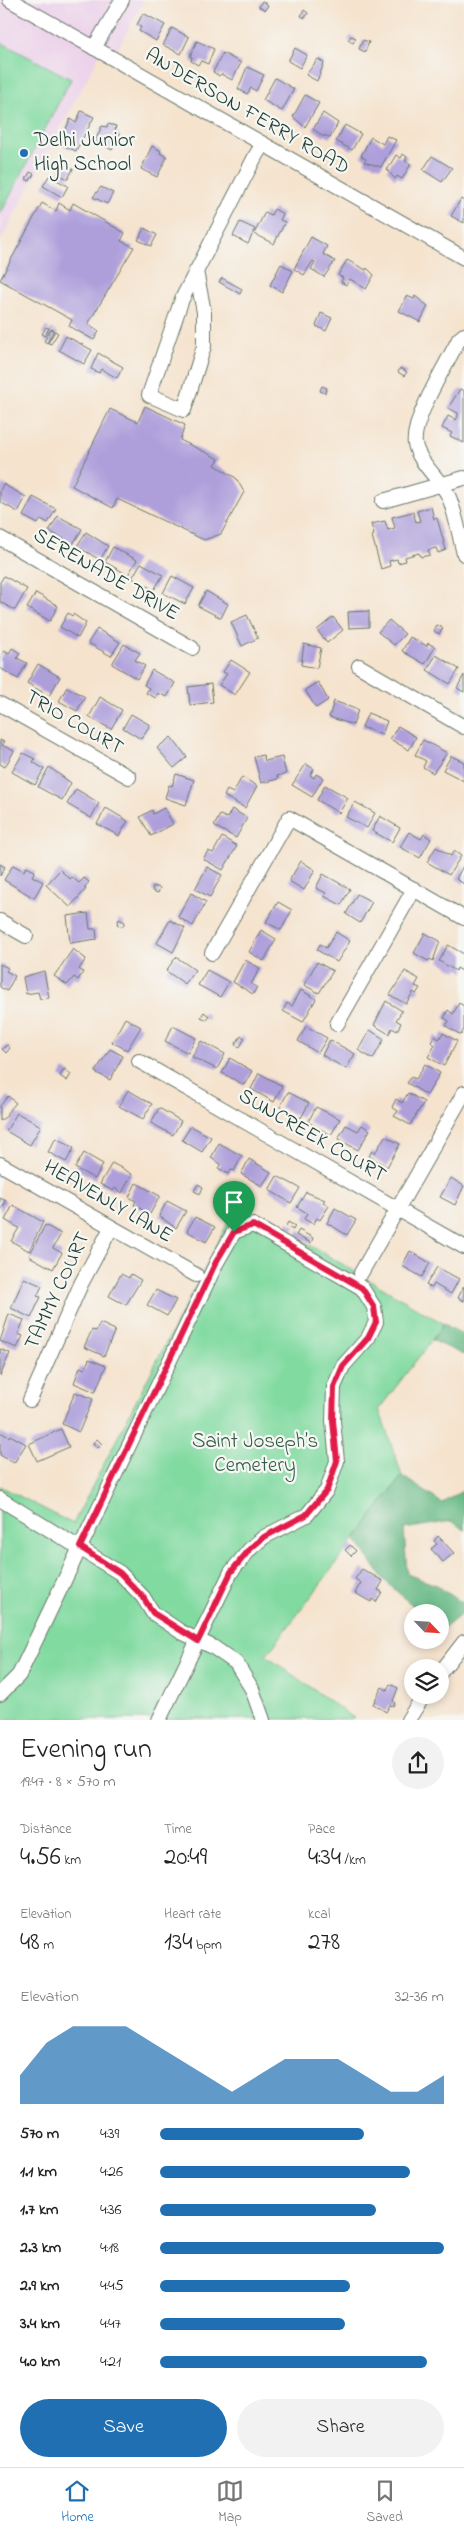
<!DOCTYPE html>
<html lang="en">
<head>
<meta charset="utf-8">
<style>
  :root { --surface:#fff; --page:#f2f2f2; --text:#222; --muted:#767676; --line:#e0e0e0; --accent:#1f6fb2 }
  body { margin:0; font-family:"Indie Flower",sans-serif; background:var(--page); color:var(--text); height:100vh; display:flex; flex-direction:column; font-size:19px; white-space:nowrap }
  * { box-sizing:border-box; margin:0 }
  p { font-size:16px; color:var(--muted) }
  .icon { flex:none; width:28px; height:28px; fill:none; stroke:currentColor; stroke-width:2; stroke-linecap:round; stroke-linejoin:round }
  .map { position:relative; height:1720px; overflow:hidden }
  .panel { display:flex; flex-direction:column; background:var(--surface); flex:1 }
  .panel>* { flex:none }
  .needle { width:32px; rotate:115deg }
  .tools { position:absolute; left:404px; top:1604px; display:grid; gap:10px }
  .tools a { display:grid; place-items:center; width:45px; height:45px; border-radius:50%; background:var(--surface); box-shadow:0 2px 8px #0003; font-size:25px }
  .pin { position:absolute; display:grid; place-items:center; width:42px; height:42px; color:#fff; margin:-51px -21px; border-radius:50% 50% 50% 0; rotate:-45deg; box-shadow:0 0 5px #0007 }
  .pin .icon { rotate:45deg }
  .round { display:grid; place-items:center; flex:none; width:52px; height:52px; border-radius:26px; background:var(--page) }
  .summary { display:flex; align-items:center; justify-content:space-between; height:85px; padding:0 20px }
  h1 { font-size:28px; font-weight:600; line-height:38px }
  .metrics { display:grid; grid-template-columns:repeat(3,1fr); gap:8px; height:85px; padding:5px 20px }
  .metrics div { display:grid; align-content:center }
  .metrics b { font-size:25px; font-weight:600 }
  .metrics small { font-size:14px; font-weight:400 }
  .metrics p { font-size:14px }
  .chart { height:140px; padding:10px 20px }
  .chart p { display:flex; justify-content:space-between }
  .chart svg { width:100%; height:90px; margin-top:5px; fill:var(--accent); opacity:.7 }
  .cta { display:flex; gap:10px; margin-top:auto; padding:10px 20px }
  .cta a { flex:1; height:58px; border-radius:30px; background:var(--accent); color:#fff; font-size:20px; font-weight:600; line-height:58px; text-align:center }
  .cta a+a { background:var(--page); color:var(--text) }
  ul { padding:0 20px; list-style:none; font-size:16px }
  li { display:grid; grid-template-columns:80px 60px 1fr; align-items:center; height:38px }
  li i { height:12px; border-radius:6px; background:var(--accent) }
  .dock { display:flex; justify-content:space-around; align-items:center; height:70px; border-top:1px solid var(--line); background:var(--surface); font-size:14px; color:var(--muted) }
  .dock a { display:grid; justify-items:center; gap:2px }
  .dock .active { color:var(--accent) }
  .map>svg:first-child { display:block }
</style>
</head>
<body>
<div class="map">
<svg width="464" height="1720" viewBox="0 0 464 1720">
  <rect width="100%" height="100%" fill="#f6f6f2"/>
  <filter id="ink" filterUnits="userSpaceOnUse"><feTurbulence type="fractalNoise" baseFrequency=".02" numOctaves="2"/><feDisplacementMap in="SourceGraphic" scale="10" xChannelSelector="R" yChannelSelector="G"/><feConvolveMatrix kernelMatrix="1 2 1 2 8 2 1 2 1" color-interpolation-filters="sRGB"/></filter>
  <filter id="wash" filterUnits="userSpaceOnUse"><feTurbulence type="fractalNoise" baseFrequency=".0096" numOctaves="4" result="noise"/><feDisplacementMap in="SourceGraphic" scale="20" xChannelSelector="R" yChannelSelector="G"/><feGaussianBlur stdDeviation="1.12" result="paint"/><feColorMatrix in="noise" values="0 0 0 0 0 0 0 0 0 0 0 0 0 0 0 0 0 1.4 0 .05"/><feComposite in="paint" operator="in"/></filter>
  <g filter="url(#wash)">
    <rect width="100%" height="100%" fill="#f5e3cd"/>
    <path fill="#ecd1ea" d="M0,0h144l-31,58 -12,-6 -101,190z"/>
    <g fill="#81daa0" stroke="#508c6a">
      <path d="M0,42l71,37 -71,136z"/>
      <path d="M238,1203l206,121 -65,85 23,67 -136,180 89,63h-355v-233l73,38z"/>
    </g>
    <g fill="#68ba86" stroke="#447c5d">
      <path d="M444,1324l20,11v20l-32,-15z"/>
      <path d="M402,1476l40,27 22,-13v40l-12,-9 -48,8 3,45 29,11 28,19v8l-23,19 -1,-19h-20l-36,-32 -29,-42z"/>
    </g>
    <g id="blocks">
      <g fill="#ae9fdb">
        <path d="M262,1l6,4 -3,5 -6,-3z"/>
        <path d="M304,10l4,3 -3,5 -4,-2z"/>
        <path d="M143,13l22,12 -9,16 -17,-10 2,-4 -4,-2z"/>
        <path d="M172,28l17,9 -8,17 -18,-9z"/>
        <path d="M351,36l5,2 -3,5 -5,-3z"/>
        <path d="M363,40l6,2 -4,10 -6,-3z"/>
        <path d="M197,41l17,8 -6,15 -7,-3 -3,4 -7,-4 1,-4 -2,-1z"/>
        <path d="M295,48l12,7 -7,13 -12,-7z"/>
        <path d="M223,53l18,10 -9,17 -11,-6 -2,2 -6,-4z"/>
        <path d="M318,59l6,4 -7,18 -11,-6z"/>
        <path d="M247,67l17,8 -8,16 -5,-3 -4,6 -9,-5z"/>
        <path d="M275,78l19,11 -12,22 -19,-11z"/>
        <path d="M305,95l14,8 -14,24 -12,-10z"/>
        <path d="M81,111l13,6 -18,34 -16,-7 10,-25 6,4z"/>
        <path d="M323,113l15,10 -8,15 -5,-3 -1,2 -11,-8z"/>
        <path d="M108,124l8,2 -1,5 5,4 -8,15 -17,-9 7,-15 5,1z"/>
        <path d="M345,125l16,9 -9,16 -16,-9z"/>
        <path d="M387,136l9,4 -15,27 -17,-5 2,-3 -5,-3 10,-19 12,7z"/>
        <path d="M152,146l9,5 -1,2 7,4 -10,20 -16,-8z"/>
        <path d="M403,154l4,3 -2,4 6,3 -9,15 -5,-3 -2,3 -8,-9 9,-15 5,3z"/>
        <path d="M432,156l20,12 -10,14 -19,-12z"/>
        <path d="M63,164l10,5 -5,10 -10,-5z"/>
        <path d="M30,172l4,2 -4,7 -4,-2z"/>
        <path d="M49,176l19,10 -6,11 -19,-11z"/>
        <path d="M101,187l12,6 -6,11 -14,-7z"/>
        <path d="M461,199l3,2v22l-13,-7z"/>
        <path d="M42,203l14,8 3,-8 11,7 3,-7 52,30 -4,8 13,6 -46,77 11,7 -5,9 -25,-14 3,-6 -72,-40z"/>
        <path d="M274,209l9,5 -3,6 5,2 -11,22 -20,-10 11,-22 6,3z"/>
        <path d="M240,222l15,7 -7,15 -15,-8z"/>
        <path d="M144,228l13,7 -6,11 -13,-6z"/>
        <path d="M311,237l16,9 -4,8 12,7 -11,16 -13,-8 4,-7 -2,-1 -9,14 -10,-6z"/>
        <path d="M347,260l19,10 1,-2 7,7 -8,14 -16,-10 -4,6 -5,-3 2,-4 -5,-3z"/>
        <path d="M281,264l12,7 -11,21 -12,-7z"/>
        <path d="M222,278l20,11 -2,5 -21,-12z"/>
        <path d="M407,296l7,3 1,-3 13,10 -8,16 -21,-11z"/>
        <path d="M321,313l11,5 -6,13 -10,-5z"/>
        <path d="M46,327l3,1 -4,8 -3,-2z"/>
        <path d="M51,329l3,1 -7,13 -3,-2z"/>
        <path d="M55,331l3,2 -7,11 -3,-1z"/>
        <path d="M66,336l26,14 -8,14 -25,-14z"/>
        <path d="M98,353l25,14 -6,11 -16,-9 -2,4 -8,-4z"/>
        <path d="M400,368l7,4 -3,4 -6,-4z"/>
        <path d="M322,386l5,2 -2,5 -5,-2z"/>
        <path d="M460,389l4,2v52l-14,-7 2,-3 -10,-5 6,-12 8,4 2,-4v-3l-10,-5z"/>
        <path d="M145,406l40,19 -5,15 39,19 -4,6 21,13 8,14 -23,42 -17,6 -87,-41 -4,9 -41,-22 38,-77 28,13z"/>
        <path d="M3,484l23,13 -8,15 -18,-10v-11z"/>
        <path d="M33,497l23,12 -8,14 -7,-4 -3,5 -15,-8z"/>
        <path d="M431,507l3,12 3,-1 9,32 -8,3 -2,-5 -8,2 2,5 -9,2 -2,-4 -14,4 1,4 -8,2 -1,-4 -8,2 1,5 -9,3 -9,-33 2,-1 -3,-11 14,-3 3,9 7,-2 -3,-11 21,-5 3,10 4,-1 -3,-10z"/>
        <path d="M58,516l24,13 -9,15 -24,-13z"/>
        <path d="M86,532l22,14 -8,14 -23,-14z"/>
        <path d="M113,547l24,13 -9,15 -23,-13z"/>
        <path d="M141,563l22,12 -9,15 -22,-12z"/>
        <path d="M4,576l23,13 -12,21 -15,-8v-20z"/>
        <path d="M172,576l22,12 -9,16 -22,-11z"/>
        <path d="M206,591l22,13 -7,14 -23,-12z"/>
        <path d="M36,593l22,13 -8,15 -23,-13z"/>
        <path d="M369,611v16l-20,1 -1,-16z"/>
        <path d="M68,613l4,3 1,-2 13,9 -8,15 -18,-11z"/>
        <path d="M247,615l11,23 -16,8 -11,-24z"/>
        <path d="M333,617l10,13 -16,13 -10,-13z"/>
        <path d="M389,620l16,14 -11,11 -16,-13z"/>
        <path d="M437,625l6,3 -4,6 -5,-3z"/>
        <path d="M97,629l23,13 -9,14 -23,-13z"/>
        <path d="M410,637l17,9 1,-3 7,4 -10,17 -23,-13z"/>
        <path d="M124,644l16,9 -5,7 10,6 -8,13 -25,-15z"/>
        <path d="M304,644l17,4 -4,20 -16,-3z"/>
        <path d="M12,648l8,5 -3,5 10,5 -9,16 -18,-11v-10l4,-7 5,3z"/>
        <path d="M436,655l23,14 -9,15 -23,-14z"/>
        <path d="M231,660l19,12 -15,23 -16,-10 8,-11 -4,-2z"/>
        <path d="M38,664l22,13 -11,19 -22,-13z"/>
        <path d="M152,670l23,13 -8,14 -9,-4 -2,5 -10,-5 3,-5 -5,-3z"/>
        <path d="M464,675v17l-7,-4z"/>
        <path d="M318,682l10,18 -12,8 -11,-18z"/>
        <path d="M211,684l2,18 -23,3 -2,-18z"/>
        <path d="M67,687l18,10 -8,14 -18,-10z"/>
        <path d="M100,697l22,13 -11,19 -22,-12z"/>
        <path d="M334,701l24,9 -5,15 -24,-8z"/>
        <path d="M368,713l19,8 -5,14 -20,-8z"/>
        <path d="M131,714l19,11 -9,14 -18,-11z"/>
        <path d="M398,726l18,11 -7,13 -19,-11z"/>
        <path d="M171,737l16,20 -13,11 -17,-20z"/>
        <path d="M0,740l4,2 -2,3 12,6 -9,16 -5,-3z"/>
        <path d="M423,740l24,13 -14,20 -10,-6 3,-6 -11,-6z"/>
        <path d="M23,753l12,6 -2,3 11,7 -9,16 -23,-13z"/>
        <path d="M263,755l2,6 17,-4 4,17 -9,2 1,3 -17,4 -7,-26z"/>
        <path d="M451,756l13,6v19l-21,-11z"/>
        <path d="M306,764l8,5 -4,6 4,3 2,-4 7,4 -11,19 -20,-12z"/>
        <path d="M49,767l22,16 -9,17 -24,-13z"/>
        <path d="M176,774l18,6 -8,25 -21,-7 4,-13 3,1z"/>
        <path d="M242,777l15,9 -12,22 -21,-12 3,-6 6,3z"/>
        <path d="M325,785l23,13 -9,15 -22,-13z"/>
        <path d="M76,789l23,14 -8,15 -24,-14z"/>
        <path d="M355,802l20,11 -8,15 -21,-11z"/>
        <path d="M106,808l22,13 -9,15 -22,-12z"/>
        <path d="M164,808l9,16 -22,12 -11,-19 12,-7 1,4z"/>
        <path d="M232,809l15,9 -11,20 -22,-12 6,-11 7,3z"/>
        <path d="M380,816l20,12 -8,14 -20,-11z"/>
        <path d="M409,832l12,7 3,-5 7,5 -11,19 -20,-11z"/>
        <path d="M222,837l15,9 -14,24 -20,-11 5,-8 5,2z"/>
        <path d="M436,847l15,9 3,-5 7,5 -12,19 -22,-13z"/>
        <path d="M301,861l14,9 -11,20 -15,-9z"/>
        <path d="M0,864l5,3 -5,9z"/>
        <path d="M464,864v20l-8,-5z"/>
        <path d="M13,865l11,6 2,-4 9,4 -3,5 11,6 -9,16 -30,-18z"/>
        <path d="M207,867l15,8 -12,22 -15,-8z"/>
        <path d="M60,870l10,9 2,-2 7,6 5,-5 5,4 -5,6 2,1 -16,18 -24,-22z"/>
        <path d="M323,874l27,15 -9,16 -17,-9 2,-3 -10,-5z"/>
        <path d="M153,886l7,2 -2,5 -6,-2z"/>
        <path d="M191,893l15,9 -13,24 -15,-9z"/>
        <path d="M357,894l15,8 -12,21 -14,-9z"/>
        <path d="M278,902l14,8 -11,20 -15,-8z"/>
        <path d="M88,913l2,16h6l1,10 -27,4 -3,-27z"/>
        <path d="M119,919l6,3 -3,5 -5,-3z"/>
        <path d="M170,920l15,8 -12,24 -16,-9z"/>
        <path d="M261,930l15,9 -12,22 -15,-9z"/>
        <path d="M336,932l14,9 -13,21 -20,-12 3,-6 6,4z"/>
        <path d="M425,933l15,8 -7,20 -3,-2 -2,2 -14,-8z"/>
        <path d="M448,945l16,9v18l-7,-4 -1,3 -17,-10z"/>
        <path d="M73,949l13,10 -7,10 4,3 -5,8 -4,-3 -7,8 -13,-9z"/>
        <path d="M176,957l19,13 -10,14 -19,-13z"/>
        <path d="M245,960l15,8 -9,16 6,3 -4,7 -20,-12z"/>
        <path d="M317,962l16,9 -14,22 -15,-8z"/>
        <path d="M0,964l8,4 -2,3 9,5 -8,15 -7,-4z"/>
        <path d="M207,970l22,12 -9,15 -22,-12z"/>
        <path d="M44,971l5,27 -9,1 -2,-7 -12,2 -3,-17z"/>
        <path d="M405,971l14,8 -4,7 5,2 -4,6 -3,-2 -7,12 -16,-9z"/>
        <path d="M301,990l15,9 -13,23 -20,-11 4,-8 5,3z"/>
        <path d="M386,1001l16,10 -6,9 5,3 -4,8 -5,-3 -3,6 -15,-9z"/>
        <path d="M459,1003l5,3v23l-3,6 -15,-9 3,-5 -5,-3 4,-8 5,4z"/>
        <path d="M204,1012l5,4 -2,4 -6,-3z"/>
        <path d="M125,1018l16,9 -14,23 -15,-8z"/>
        <path d="M173,1026l23,12 -8,15 -23,-12z"/>
        <path d="M306,1026l21,12 -9,15 -20,-12z"/>
        <path d="M370,1030l14,9 -11,20 -15,-9z"/>
        <path d="M443,1033l14,8 -13,25 -16,-9 7,-12 -4,-3 4,-6 4,3z"/>
        <path d="M241,1036l4,2 -5,9 -5,-2z"/>
        <path d="M330,1040l25,14 -9,15 -24,-14z"/>
        <path d="M201,1041l24,13 -8,15 -25,-12z"/>
        <path d="M7,1045l3,3 -4,5 -4,-4z"/>
        <path d="M110,1049l13,7 -13,24 -15,-8z"/>
        <path d="M230,1058l22,13 -8,14 -22,-12z"/>
        <path d="M425,1064l15,9 -13,22 -20,-12 4,-6 5,2z"/>
        <path d="M64,1069l7,5 -4,7 -7,-5z"/>
        <path d="M259,1073l23,13 -8,16 -23,-13z"/>
        <path d="M128,1090l24,14 -9,15 -24,-13z"/>
        <path d="M288,1092l21,11 -8,15 -21,-11z"/>
        <path d="M408,1093l16,9 -14,23 -16,-9 4,-5 -6,-4 4,-8 6,4z"/>
        <path d="M8,1096l8,7 -10,11 2,1 -8,6v-15z"/>
        <path d="M316,1107l24,12 -9,16 -23,-13z"/>
        <path d="M159,1108l22,13 -8,14 -22,-12z"/>
        <path d="M17,1113l24,13 -11,19 -24,-14z"/>
        <path d="M346,1125l12,6 4,-6 8,5 -12,20 -20,-11z"/>
        <path d="M191,1126l20,11 -9,15 -20,-12z"/>
        <path d="M385,1136l15,8 -13,23 -18,-11 3,-5 3,2z"/>
        <path d="M56,1138l18,10 -8,14 -18,-10z"/>
        <path d="M219,1143l23,13 -8,15 -3,-1 -3,4 -10,-6 3,-4 -10,-6z"/>
        <path d="M84,1153l19,11 -8,15 -20,-11z"/>
        <path d="M249,1159l22,13 -9,14 -21,-12z"/>
        <path d="M112,1163l20,11 -10,19 -7,-5 -2,3 -13,-7z"/>
        <path d="M277,1176l23,12 -9,15 -22,-13z"/>
        <path d="M451,1178l13,8 -9,19 -15,-8z"/>
        <path d="M136,1183l24,13 -10,18 -16,-9 2,-4 -7,-4z"/>
        <path d="M198,1184l5,3 -3,7 -6,-3z"/>
        <path d="M306,1192l19,8 -2,2 6,4 -9,14 -3,-2 -4,6 -9,-5 3,-6 -10,-6z"/>
        <path d="M0,1198l6,3 -6,11z"/>
        <path d="M227,1199l5,3 -4,6 -4,-3z"/>
        <path d="M167,1201l19,10 -10,17 -17,-12z"/>
        <path d="M13,1205l30,17 -14,29 -18,-10 8,-13 -14,-8z"/>
        <path d="M335,1208l21,12 -9,15 -20,-12z"/>
        <path d="M195,1217l20,10 -9,15 -19,-11z"/>
        <path d="M288,1222l7,4 -2,4 -7,-4z"/>
        <path d="M45,1225l16,9 -8,14 9,5 -9,16 -24,-13z"/>
        <path d="M299,1230l14,8 -2,5 -15,-8z"/>
        <path d="M410,1251l20,12 -8,14 -20,-11z"/>
        <path d="M437,1267l22,12 -8,15 -17,-10 -2,4 -6,-3z"/>
        <path d="M121,1274l8,4 2,-4 10,6 -15,25 -17,-9z"/>
        <path d="M24,1278l18,8 -5,10 4,1 -10,21 -20,-10z"/>
        <path d="M464,1286v15l-6,-3z"/>
        <path d="M156,1290l20,10 -9,16 -20,-11z"/>
        <path d="M9,1314l15,6 -6,14 5,2 -6,12 -17,-7z"/>
        <path d="M100,1323l15,7 -11,26 -20,-9 8,-17 4,1z"/>
        <path d="M0,1349l10,4 -10,23z"/>
        <path d="M89,1359l17,7 -11,26 -21,-9 6,-16 5,2z"/>
        <path d="M75,1392l18,7 -14,33 -17,-8z"/>
        <path d="M61,1429l8,18 -32,14 -8,-17z"/>
        <path d="M0,1432l9,5 1,-2 16,9 -12,19 -14,-8z"/>
        <path d="M97,1439l5,5 -4,4 -5,-5z"/>
        <path d="M438,1536l16,17 -11,9 -12,-13 6,-5 -3,-3z"/>
        <path d="M350,1545l6,6 -5,5 -6,-6z"/>
        <path d="M362,1569l21,12 -5,9 4,2 -6,10 -4,-3 -1,3 -16,-9 6,-10 -6,-4z"/>
        <path d="M390,1684l8,4 -5,13 2,2 -2,3 -3,-1 -4,7 -13,-8 9,-17 5,3z"/>
      </g>
    </g>
  </g>
  <g filter="url(#ink)">
    <use href="#blocks" fill-opacity="0" stroke="#6a776a" stroke-width="1"/>
    <g fill="none" stroke-linecap="round" stroke-linejoin="round">
      <g stroke="#6a776a" stroke-width="16">
        <g id="minor">
          <path d="M10,0l454,258"/>
          <path d="M94,48l28,-48"/>
          <path d="M196,271l8,41v34l-20,64 -35,-15 33,-96 74,-144 7,-11"/>
          <path d="M464,335l-5,4c-11,23 -48,81 -44,105 4,19 24,34 33,51 8,18 11,40 16,59"/>
          <path d="M383,501l81,-23"/>
          <path d="M0,538l192,110"/>
          <path d="M359,666l105,61"/>
          <path d="M0,704l129,73"/>
          <path d="M0,921l26,15"/>
          <path d="M212,953l77,-135 175,100"/>
          <path d="M337,1024l77,-135"/>
          <path d="M139,1061l325,186"/>
          <path d="M0,1164l196,111"/>
          <path d="M361,1273l103,-180"/>
          <path d="M30,1400l51,-116 30,-56"/>
          <path d="M0,1499l120,74 23,24 10,16 28,19 32,15 23,16 16,26 11,31"/>
          <path d="M440,1673l24,-31"/>
          <path d="M0,1694l19,-19 198,-413 17,-30 19,-7 109,63 12,19 2,15 -8,16 -25,28 -9,21 -1,34 4,40 -10,29 -20,25 -43,22 -14,12 -19,23 -72,148"/>
          <path d="M408,1720l16,-25"/>
        </g>
      </g>
      <use href="#minor" stroke="#fff" stroke-width="14"/>
    </g>
  </g>
  <g fill="none" stroke-linecap="round" stroke-linejoin="round" filter="url(#ink)">
    <g stroke="#fff" stroke-width="10">
      <path id="route" d="M253,1225l109,63 12,19 2,15 -8,16 -25,28 -9,21 -1,34 4,40 -10,29 -21,25 -42,22 -14,12 -19,23 -33,69 -45,-28 -10,-16 -23,-24 -40,-26 136,-285 18,-30z"/>
    </g>
    <use href="#route" stroke="#e11d48" stroke-width="6"/>
  </g>
  <circle fill="#1f6fb2" stroke="#f6f6f2" stroke-width="2" cx="24" cy="153" r="5"/>
  <g text-anchor="middle" dominant-baseline="central" stroke-width="4.5" stroke-linejoin="round" paint-order="stroke">
    <g font-size="21" fill="#1f3d34" stroke="#f6f6f2">
      <text transform="translate(247 112) rotate(30)">ANDERSON FERRY ROAD</text>
      <text transform="translate(106 575) rotate(30)">SERENADE DRIVE</text>
      <text transform="translate(74 723) rotate(30)">TRIO COURT</text>
      <text transform="translate(312 1136) rotate(30)">SUNCREEK COURT</text>
      <text transform="translate(108 1202) rotate(30)">HEAVENLY LANE</text>
      <text transform="translate(58 1291) rotate(-65)">TAMMY COURT</text>
    </g>
    <g font-size="21" fill="#1f3d34" stroke="#f6f6f2" text-anchor="start">
      <text x="34" y="141">Delhi Junior<tspan x="34" dy="24">High School</tspan></text>
    </g>
    <g font-size="21" fill="#335c4a" stroke="#f6f6f2">
      <text x="255" y="1442">Saint Joseph’s<tspan x="255" dy="24">Cemetery</tspan></text>
    </g>
  </g>
</svg>
<div class="tools">
<a><svg class="needle" viewBox="-14 -14 28 28"><path d="M0-13l5 13h-10z" fill="#e53935"/><path d="M0 13l5-13h-10z" fill="#767676"/></svg></a>
<a><svg class="icon" aria-label="layers" viewBox="0 0 24 24"><path d="M12 4l9 5-9 5-9-5zM3 14l9 5 9-5"/></svg></a>
</div>
<div class="pin" style="left:234px;top:1232px;background:#1e9e55"><svg class="icon" aria-label="arrive" viewBox="0 0 24 24"><path d="M6 21V4h12l-3 4 3 4H6"/></svg></div>
</div>
<section class="panel">
<div class="summary"><div><h1>Evening run</h1><p>19:47 · 8 × 570 m</p></div><a class="round"><svg class="icon" aria-label="share" viewBox="0 0 24 24"><path d="M12 15V3M7 8l5-5 5 5M5 13v7h14v-7"/></svg></a></div>
<div class="metrics">
<div><p>Distance</p><b>4.56<small> km</small></b></div>
<div><p>Time</p><b>20:49</b></div>
<div><p>Pace</p><b>4:34<small> /km</small></b></div>
</div>
<div class="metrics">
<div><p>Elevation</p><b>48<small> m</small></b></div>
<div><p>Heart rate</p><b>134<small> bpm</small></b></div>
<div><p>kcal</p><b>278</b></div>
</div>
<div class="chart"><p><span>Elevation</span>32–36 m</p>
<svg viewBox="0 0 160 44" preserveAspectRatio="none"><path d="M0 44V30L10 14L20 6L30 6L40 6L50 14L60 22L70 30L80 38L90 30L100 22L110 22L120 22L130 30L140 38L150 38L160 30V44z"/></svg>
</div>
<ul>
<li><b>570 m</b>4:39<i style="width:72%"></i></li>
<li><b>1.1 km</b>4:26<i style="width:88%"></i></li>
<li><b>1.7 km</b>4:36<i style="width:76%"></i></li>
<li><b>2.3 km</b>4:18<i style="width:100%"></i></li>
<li><b>2.9 km</b>4:45<i style="width:67%"></i></li>
<li><b>3.4 km</b>4:47<i style="width:65%"></i></li>
<li><b>4.0 km</b>4:21<i style="width:94%"></i></li>
</ul>
<div class="cta"><a>Save</a><a>Share</a></div>
</section>
<nav class="dock">
<a class="active"><svg class="icon" aria-label="home" viewBox="0 0 24 24"><path d="M3 11l9-7 9 7M6 9v11h12V9"/></svg>Home</a>
<a><svg class="icon" aria-label="map" viewBox="0 0 24 24"><path d="M3 6l6-2 6 2 6-2v14l-6 2-6-2-6 2zM9 4v14M15 6v14"/></svg>Map</a>
<a><svg class="icon" aria-label="saved" viewBox="0 0 24 24"><path d="M7 4h10v16l-5-4-5 4z"/></svg>Saved</a>
</nav>
</body>
</html>
